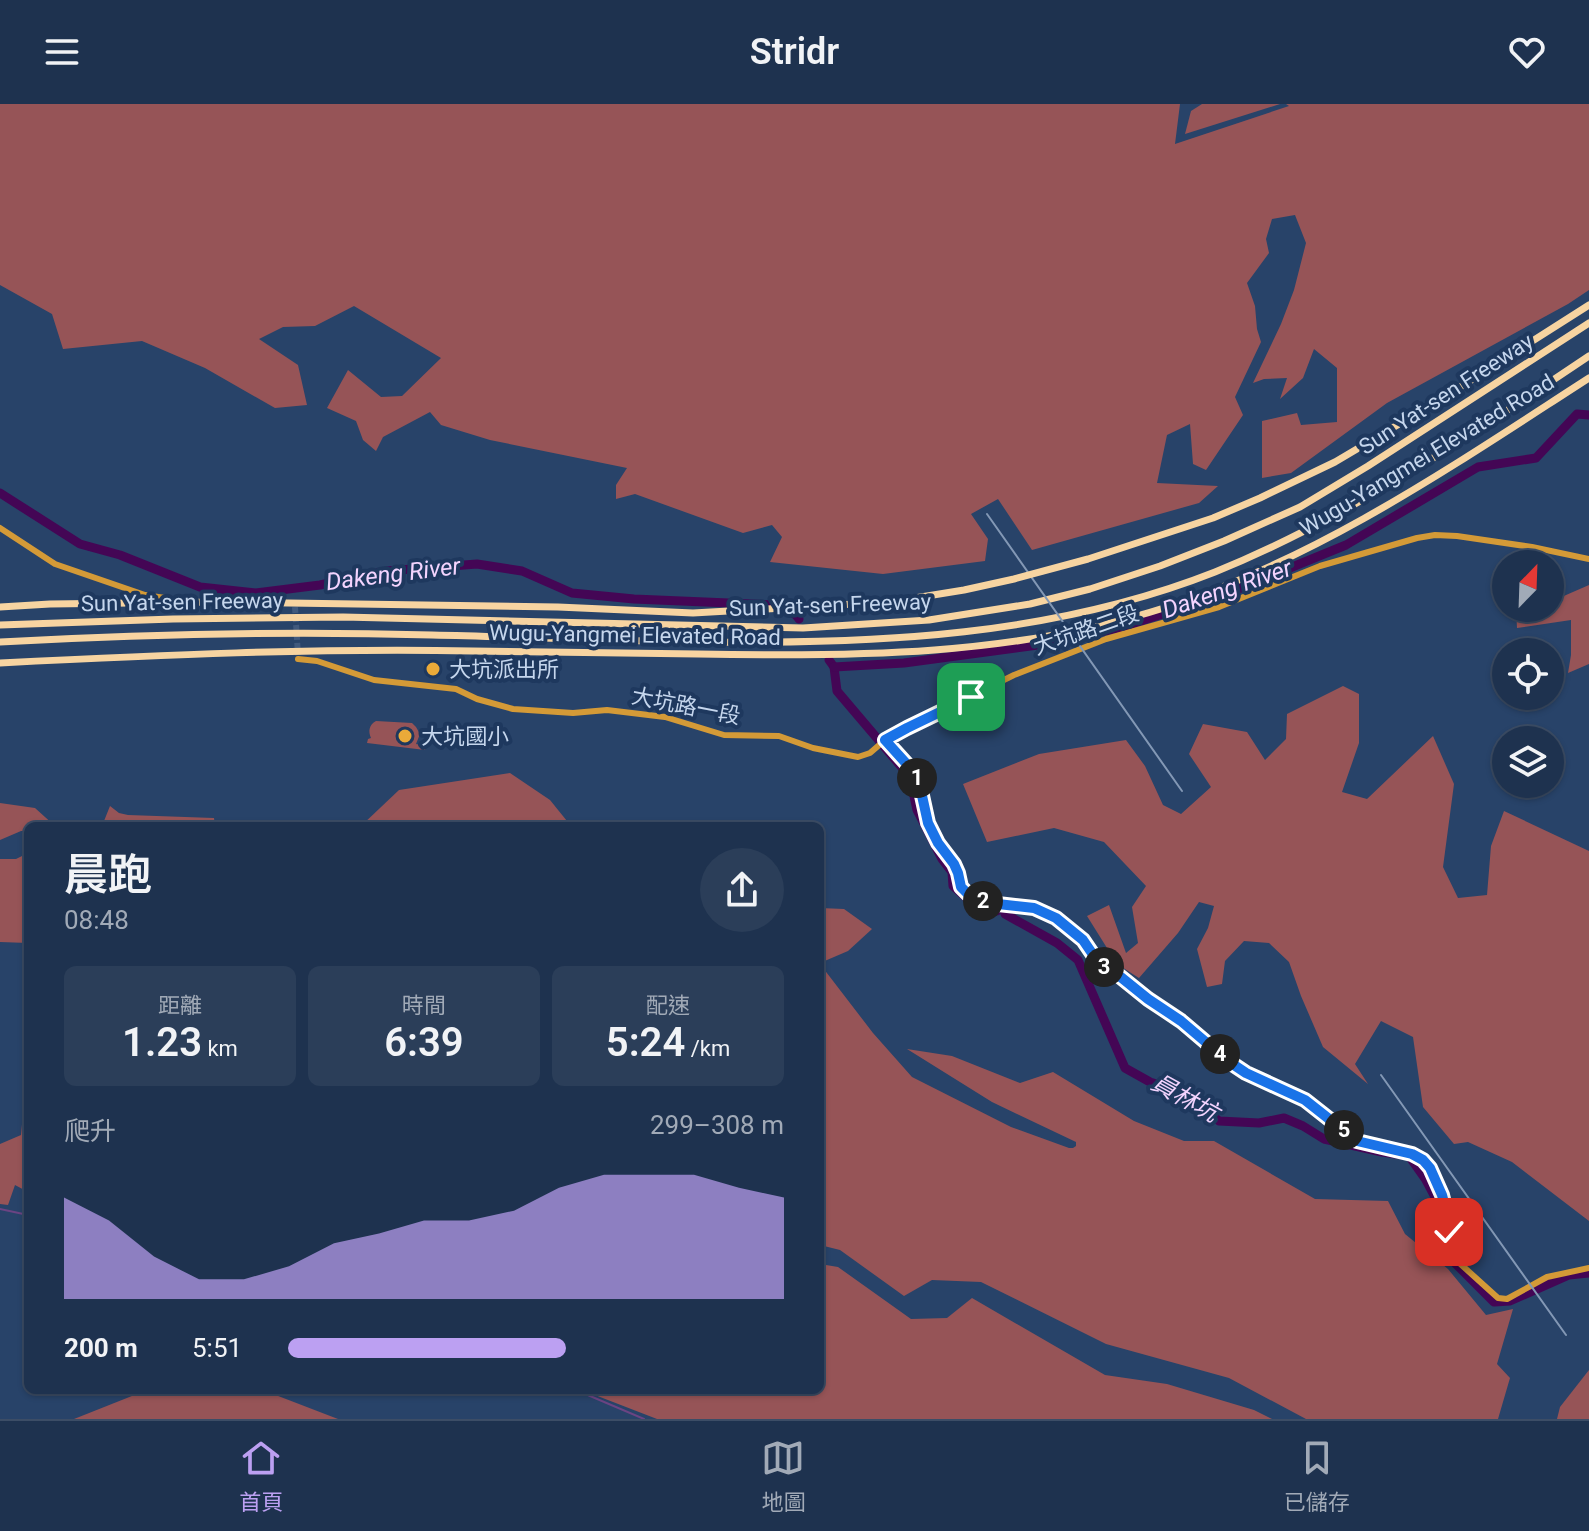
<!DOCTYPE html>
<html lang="zh-TW">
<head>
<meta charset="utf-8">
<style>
  :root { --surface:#1e324f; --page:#2b3e59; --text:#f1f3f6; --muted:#a1aab7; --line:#3c4d66; --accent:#bca0f2 }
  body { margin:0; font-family:Roboto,"Noto Sans TC",sans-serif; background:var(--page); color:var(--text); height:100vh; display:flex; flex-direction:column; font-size:30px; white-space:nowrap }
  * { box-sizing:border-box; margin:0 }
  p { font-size:26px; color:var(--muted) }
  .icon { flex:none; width:44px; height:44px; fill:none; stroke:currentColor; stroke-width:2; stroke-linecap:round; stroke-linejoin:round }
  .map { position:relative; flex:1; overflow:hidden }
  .drawer { position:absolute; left:24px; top:718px; width:800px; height:572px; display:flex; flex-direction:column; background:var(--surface); border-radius:12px; box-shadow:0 2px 6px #0004,0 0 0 2px var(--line) }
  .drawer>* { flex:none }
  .needle { width:52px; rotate:23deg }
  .tools { position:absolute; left:1492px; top:446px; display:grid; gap:16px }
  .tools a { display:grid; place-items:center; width:72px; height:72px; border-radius:50%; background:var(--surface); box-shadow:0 2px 6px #0004,0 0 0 2px var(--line); font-size:40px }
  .pin { position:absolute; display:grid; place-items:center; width:68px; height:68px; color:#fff; margin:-34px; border-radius:16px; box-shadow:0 4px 12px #0006 }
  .km { position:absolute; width:40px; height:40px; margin:-20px; border-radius:50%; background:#222; color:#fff; font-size:22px; line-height:40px; text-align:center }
  .round { display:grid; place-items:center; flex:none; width:84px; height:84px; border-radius:42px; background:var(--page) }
  .head { display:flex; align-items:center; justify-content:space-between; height:136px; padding:0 40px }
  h1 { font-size:44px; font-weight:600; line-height:60px }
  .stats { display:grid; grid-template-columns:repeat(3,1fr); gap:12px; height:136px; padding:8px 40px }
  .stats div { display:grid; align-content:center; border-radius:12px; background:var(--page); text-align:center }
  .stats b { font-size:40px; font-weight:600 }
  .stats small { font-size:22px; font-weight:400 }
  .stats p { font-size:22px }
  .chart { height:224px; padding:16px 40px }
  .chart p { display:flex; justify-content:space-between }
  .chart svg { width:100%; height:144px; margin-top:8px; fill:var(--accent); opacity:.7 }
  ul { padding:0 40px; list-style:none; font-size:26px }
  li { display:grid; grid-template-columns:128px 96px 1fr; align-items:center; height:60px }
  li i { height:20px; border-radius:10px; background:var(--accent) }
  header { display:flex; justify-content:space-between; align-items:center; height:104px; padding:0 40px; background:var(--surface); font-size:36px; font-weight:600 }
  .dock { display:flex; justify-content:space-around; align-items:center; height:112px; border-top:2px solid var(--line); background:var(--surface); font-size:22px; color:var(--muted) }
  .dock a { display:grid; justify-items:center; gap:4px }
  .dock .selected { color:var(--accent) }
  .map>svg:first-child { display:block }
</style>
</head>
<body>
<header><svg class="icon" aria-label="menu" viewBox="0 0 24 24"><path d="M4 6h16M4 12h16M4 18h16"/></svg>Stridr<svg class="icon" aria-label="heart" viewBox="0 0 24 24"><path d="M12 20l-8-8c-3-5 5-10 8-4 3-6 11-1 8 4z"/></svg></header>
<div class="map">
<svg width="1589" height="1315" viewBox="0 0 1589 1315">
  <rect width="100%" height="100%" fill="#284369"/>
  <g fill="#965457">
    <path d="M0,0h1180l-5,40 114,-38 -3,-2h303v186l-21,14 -181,99 -96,70 -29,5v-57l35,-8 4,12 36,-3v-54l-23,-19 -11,29 -23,21 7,-21 -23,1 -11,4 28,-59 13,-34 12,-47 -11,-28 -23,4 -6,20 3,14 -22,30 8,23 2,23 4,13 -26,55 8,18 -37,55 -13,-6 -3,-40 -23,11 -10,48 61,3 -19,17 -167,47 -34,-51 -27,15 17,25 -3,22 -102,13 -113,-12 12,-25 -10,-12 -29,8 -108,-39 -19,5v-14l11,-17 -137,-28 -49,-15 -11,-13 -47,25 -7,14 -13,-11 -7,-19 -29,-13 21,-38 33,27 21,-1 39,-38 -87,-52 -39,20 -32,1 -24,12 39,26 9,40 -32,3 -70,-40 -63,-27 -79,8 -11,-35 -52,-29z"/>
    <path d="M1202,0h78l-95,30 6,-23z"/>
    <path d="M1589,481v79l-21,9 3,-18v-35l-54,8 -1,-20h34v-6z"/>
    <path d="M1343,582l16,8v49l-17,49 25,7 66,-63 21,48 -11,83 15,31 29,-3 4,-49 13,-35 85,40v370l-77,-59 -44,-20 -14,2 -31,-37 -10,-70 -32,-16 -26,43 13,20 -45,-37 -22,-51 -12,-34 -20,-19 -25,-2 -19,20 -3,23 -15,3 -10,-38 11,-21 6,-22 -15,-4 -21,31 -39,45 -22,-14 -30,-48 22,-11 17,48 12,-10 -6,-36 14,-21 -42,-44 -50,-14 -67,14 -24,-58 76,-30 87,-14 19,26 18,39 18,9 30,-27 -22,-33 14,-30 44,8 18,28 21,-21 1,-25z"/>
    <path d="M376,617l36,2 4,4 4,7 -4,10 10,2 -1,4 -58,-7 1,-4 3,-1c-3,-7 -2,-13 5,-17z"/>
    <path d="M510,669l40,27 21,26h-210l38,-36z"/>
    <path d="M0,699l35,5 20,18h-27v5h-7l-21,9z"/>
    <path d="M110,702l9,7 9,2 86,3 1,8h-113z"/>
    <path d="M28,749v90l-28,-1v-83h16z"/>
    <path d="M820,804l24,1 28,20 -24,22 -28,12z"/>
    <path d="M820,860l53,69 39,44 99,50 58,21h4l3,-2v-4l-84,-40 -85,-53 45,7 68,27 33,-11 81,49 50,20h30l101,58 73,2 17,33 43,35 38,46 27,-6 -16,55 13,14 -12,41h-192l-77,-41 -123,-34 -125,-62 -49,-2 -28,16 -64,-46 -20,-5z"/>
    <path d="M28,988v100l-13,-7 -7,20 -8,-1v-60l21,-9 3,-32z"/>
    <path d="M820,1160l18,3 73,52 36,-1 25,-20 133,77 62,9 87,26 18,9h-615l-75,-29h238z"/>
    <path d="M1589,1266v49h-32l3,-12z"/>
    <path d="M147,1286h67l59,4 65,25h-264z"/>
  </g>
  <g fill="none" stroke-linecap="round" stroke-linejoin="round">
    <g stroke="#6b4483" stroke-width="2">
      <path d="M0,1105l28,6"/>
      <path d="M576,1286l68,29"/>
    </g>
    <g stroke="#440655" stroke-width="9">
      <path d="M0,389l80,51 40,11 80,32 56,6 64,-8 67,-14 90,-7 45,7 50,22 62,6 141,6 21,10 3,4"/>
      <path d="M829,556l5,7 3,24 73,86 7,33 25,49 10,13 1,14 18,16 26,9"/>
      <path d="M834,563l70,-4 141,-19 77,-17 109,-35 115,-47 132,-78 58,-9 41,-44 12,1"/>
      <path d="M1005,810l52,29 21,17 47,108 25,14 36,12 33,27 40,2 25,-5 19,8 21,13 58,13 27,4 17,24 15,28 5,46 48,48 16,-1 59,-26 20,-2"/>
    </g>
    <path stroke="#40597d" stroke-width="6" stroke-dasharray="6 3" stroke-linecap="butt" d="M295,503l3,48"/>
    <g stroke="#d49a37" stroke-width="6">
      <path d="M0,424l55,36 90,31 27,4"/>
      <path d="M298,555l19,2 57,19 82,9 21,10 36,10 60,4 34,-3 58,7 59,18 55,1 34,12 45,9 12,-4 15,-13 22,-12 107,-53 92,-36 113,-32 101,-41 97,-28 18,-3 22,1 75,11 57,12"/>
      <path d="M885,636l28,31 6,11 9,41 10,20 16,21 4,9 3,14 7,7 21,9 45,5 22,10 27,22 17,25 17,9 31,25 33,22 47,40 18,12 59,27 52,41 55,13 11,6 7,8 12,27 5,19 2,18 7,28 42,38 9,1 40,-22 42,-9"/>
    </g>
    <g stroke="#f7d4a1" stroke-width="7">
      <path d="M0,521l173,-6 170,-2 460,11 126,-8 101,-16 60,-15 70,-23 64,-25 76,-34 68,-41 221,-143"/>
      <path d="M0,538c144,-8 289,-11 432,-7 92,2 183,6 275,7 171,2 346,-6 508,-70 133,-54 255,-136 374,-216"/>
    </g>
    <g stroke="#8398b5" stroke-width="2">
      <path d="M987,410l195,277"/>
      <path d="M1381,971l185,260"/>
    </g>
    <g stroke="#f7d4a1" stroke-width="7">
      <path d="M0,503l50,-3 163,-2 345,5 135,6 197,-11 74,-12 50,-11 74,-20 125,-41 47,-20 75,-36 108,-64 146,-93"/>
      <path d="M0,559c158,-8 315,-15 473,-12 75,1 150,2 225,3 157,3 317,2 469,-47 154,-50 287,-142 422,-229"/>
    </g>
  </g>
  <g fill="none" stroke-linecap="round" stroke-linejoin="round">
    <g stroke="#fff" stroke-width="16">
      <path id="route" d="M971,593l-64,31 -22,12 28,31 6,11 9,41 10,20 16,21 4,9 3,14 7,7 21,9 45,5 22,10 27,22 17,25 17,9 31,25 33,22 47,40 18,12 59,27 52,41 55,13 11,6 7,8 12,27 5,19 2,18"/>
    </g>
    <use href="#route" stroke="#1a73e8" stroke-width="10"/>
  </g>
  <g fill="#eaaa39" stroke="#1e385e" stroke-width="3">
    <circle cx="433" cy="565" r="8"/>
    <circle cx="405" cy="632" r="8"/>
  </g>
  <g text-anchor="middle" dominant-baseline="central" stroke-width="8" stroke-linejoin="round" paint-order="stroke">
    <g font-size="22" fill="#c5d6ed" stroke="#1e385e">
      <text transform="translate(1446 290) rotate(-33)">Sun Yat-sen Freeway</text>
      <text transform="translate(1427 351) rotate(-31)">Wugu-Yangmei Elevated Road</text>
      <text transform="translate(182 498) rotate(-1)">Sun Yat-sen Freeway</text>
      <text transform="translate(830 501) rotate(-2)">Sun Yat-sen Freeway</text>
      <text transform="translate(1086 526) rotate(-19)">大坑路二段</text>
      <text transform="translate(635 531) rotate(1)">Wugu-Yangmei Elevated Road</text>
      <text transform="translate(686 602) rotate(11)">大坑路一段</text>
    </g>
    <g font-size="22" fill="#c5d6ed" stroke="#1e385e" text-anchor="start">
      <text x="449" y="565">大坑派出所</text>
      <text x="421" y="632">大坑國小</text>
    </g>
    <g font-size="24" font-style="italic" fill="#f3d4fe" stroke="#1e385e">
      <text transform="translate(393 470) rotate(-7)">Dakeng River</text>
      <text transform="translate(1227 485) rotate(-19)">Dakeng River</text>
      <text transform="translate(1185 994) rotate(29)">員林坑</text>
    </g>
  </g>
</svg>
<div class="tools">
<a><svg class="needle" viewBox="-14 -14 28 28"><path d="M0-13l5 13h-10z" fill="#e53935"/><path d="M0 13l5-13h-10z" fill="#a1aab7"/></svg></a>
<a><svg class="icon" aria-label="locate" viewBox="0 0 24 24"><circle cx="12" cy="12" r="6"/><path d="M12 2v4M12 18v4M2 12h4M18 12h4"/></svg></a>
<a><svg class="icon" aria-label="layers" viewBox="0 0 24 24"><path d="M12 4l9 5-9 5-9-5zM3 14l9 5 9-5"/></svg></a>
</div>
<div class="pin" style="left:971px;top:593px;background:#1e9e55"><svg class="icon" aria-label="arrive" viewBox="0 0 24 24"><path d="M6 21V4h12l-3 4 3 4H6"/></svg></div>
<div class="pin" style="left:1449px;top:1128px;background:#d93025"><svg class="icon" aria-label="check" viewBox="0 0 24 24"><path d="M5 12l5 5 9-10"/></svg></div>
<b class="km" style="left:917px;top:674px">1</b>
<b class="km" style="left:983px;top:797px">2</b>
<b class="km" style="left:1104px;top:863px">3</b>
<b class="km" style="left:1220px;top:950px">4</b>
<b class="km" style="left:1344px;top:1026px">5</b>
<section class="drawer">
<div class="head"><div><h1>晨跑</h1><p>08:48</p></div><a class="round"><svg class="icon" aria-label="share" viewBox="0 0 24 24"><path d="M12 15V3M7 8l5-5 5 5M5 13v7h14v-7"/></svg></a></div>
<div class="stats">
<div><p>距離</p><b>1.23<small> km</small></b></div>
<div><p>時間</p><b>6:39</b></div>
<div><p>配速</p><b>5:24<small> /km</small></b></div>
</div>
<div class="chart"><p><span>爬升</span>299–308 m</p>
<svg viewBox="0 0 160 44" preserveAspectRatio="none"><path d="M0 44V13L10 20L20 31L30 38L40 38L50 34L60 27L70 24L80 20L90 20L100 17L110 10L120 6L130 6L140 6L150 10L160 13V44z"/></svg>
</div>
<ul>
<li><b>200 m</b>5:51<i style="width:56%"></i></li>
</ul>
</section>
</div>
<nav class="dock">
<a class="selected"><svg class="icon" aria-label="home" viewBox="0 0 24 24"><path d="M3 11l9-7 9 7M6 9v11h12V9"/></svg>首頁</a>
<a><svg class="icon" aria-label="map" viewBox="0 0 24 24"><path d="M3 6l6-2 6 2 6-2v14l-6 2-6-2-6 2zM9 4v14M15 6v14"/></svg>地圖</a>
<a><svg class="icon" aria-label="saved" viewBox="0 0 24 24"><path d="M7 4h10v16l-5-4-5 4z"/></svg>已儲存</a>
</nav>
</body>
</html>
